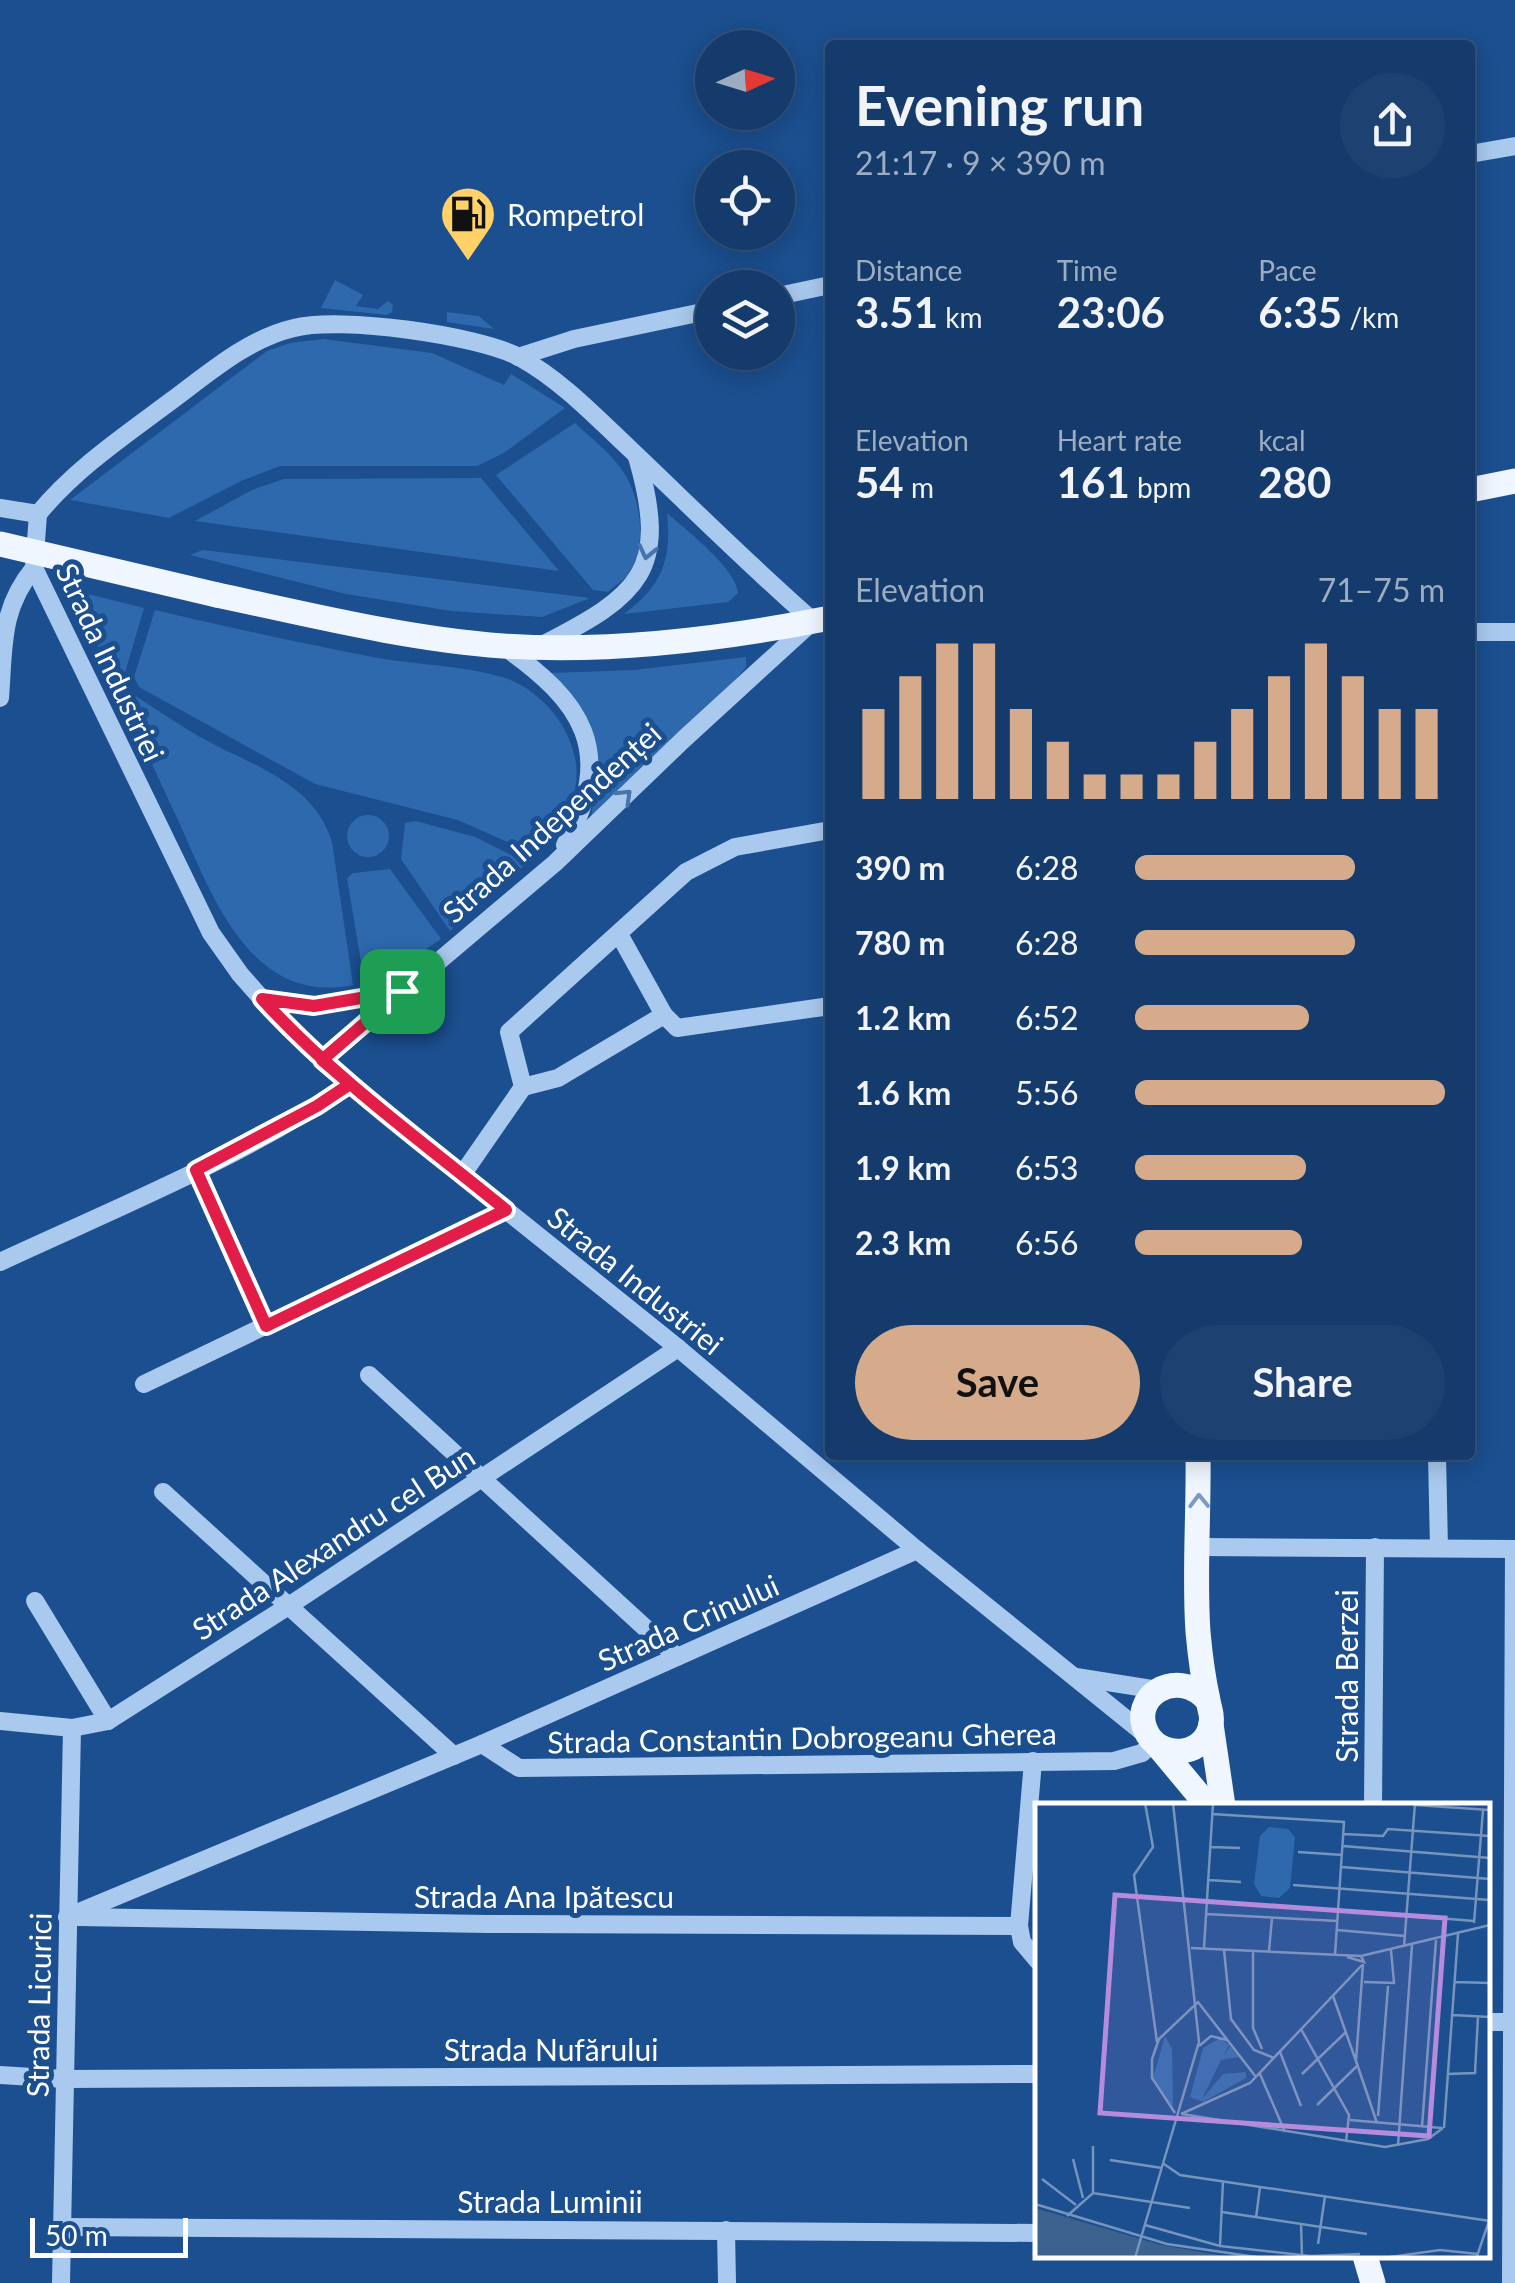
<!DOCTYPE html>
<html lang="en">
<head>
<meta charset="utf-8">
<style>
  :root { --surface:#143b6b; --page:#1d4271; --text:#f1f3f6; --muted:#9dadc1; --line:#33557e; --accent:#d6ab8b }
  body { margin:0; font-family:Lato,sans-serif; background:var(--page); color:var(--text); height:100vh; display:flex; flex-direction:column; font-size:38px; white-space:nowrap }
  * { box-sizing:border-box; margin:0 }
  p { font-size:32px; color:var(--muted) }
  .icon { flex:none; width:55px; height:55px; fill:none; stroke:currentColor; stroke-width:2; stroke-linecap:round; stroke-linejoin:round }
  .map { position:relative; flex:1; overflow:hidden }
  .drawer { position:absolute; left:825px; top:40px; width:650px; height:1420px; display:flex; flex-direction:column; background:var(--surface); border-radius:10px; box-shadow:0 5px 25px #0003,0 0 0 2px var(--line) }
  .drawer>* { flex:none }
  .needle { width:65px; rotate:86deg }
  .tools { position:absolute; left:695px; top:30px; display:grid; gap:20px }
  .tools a { display:grid; place-items:center; width:100px; height:100px; border-radius:50%; background:var(--surface); box-shadow:0 5px 25px #0003,0 0 0 2px var(--line); font-size:50px }
  .scale { position:absolute; left:30px; bottom:25px; width:158px; box-sizing:border-box; padding-left:10px; border:5px solid #fff; border-top:0; font-size:28px; line-height:35px; white-space:nowrap; color:#fff; -webkit-text-stroke:8px #1b4f8f; paint-order:stroke }
  .pin { position:absolute; display:grid; place-items:center; width:85px; height:85px; color:#fff; margin:-42px; border-radius:20px; box-shadow:0 5px 15px #0006 }
  .round { display:grid; place-items:center; flex:none; width:105px; height:105px; border-radius:52px; background:var(--page) }
  .headline { display:flex; align-items:center; justify-content:space-between; height:170px; padding:0 30px }
  h1 { font-size:55px; font-weight:700; line-height:75px }
  .metrics { display:grid; grid-template-columns:repeat(3,1fr); gap:15px; height:170px; padding:10px 30px }
  .metrics div { display:grid; align-content:center }
  .metrics b { font-size:42px; font-weight:700 }
  .metrics small { font-size:28px; font-weight:400 }
  .metrics p { font-size:28px }
  .chart { height:280px; padding:20px 30px }
  .chart p { display:flex; justify-content:space-between }
  .chart svg { width:100%; height:180px; margin-top:10px; stroke:var(--accent); stroke-width:6 }
  .button { display:flex; gap:20px; margin-top:auto; padding:20px 30px }
  .button a { flex:1; height:115px; border-radius:60px; background:var(--accent); color:#111; font-size:40px; font-weight:700; line-height:115px; text-align:center }
  .button a+a { background:var(--page); color:var(--text) }
  ul { padding:0 30px; list-style:none; font-size:32px }
  li { display:grid; grid-template-columns:160px 120px 1fr; align-items:center; height:75px }
  li i { height:25px; border-radius:12px; background:var(--accent) }
  .map>svg:first-child { display:block }
</style>
</head>
<body>
<div class="map">
<svg width="1515" height="2283" viewBox="0 0 1515 2283">
  <rect width="100%" height="100%" fill="#1b4f8f"/>
  <g fill="#2e69ad">
    <path d="M335,280l28,15 -7,11 22,3 10,-8 5,4 -1,7 -5,3 -66,-7z"/>
    <path d="M447,312l32,4 15,13 -47,-7z"/>
    <path d="M323,339l109,14 72,32 7,-11 54,34 -61,45 -27,13h-197l-39,15 -72,37 -99,-18 197,-149 23,-8z"/>
    <path d="M575,423c17,16 37,31 49,50 18,28 24,77 2,104 -5,5 -13,10 -18,15l-15,-2 -97,-115z"/>
    <path d="M481,478l78,93 -364,-50 57,-31 32,-11z"/>
    <path d="M667,513c19,17 70,56 71,80l-10,9 -104,12c38,-28 48,-54 43,-101z"/>
    <path d="M203,550l387,48 -48,19 -91,-6 -105,-17 -156,-39z"/>
    <path d="M84,593l60,15 -25,85 -40,-91z"/>
    <path d="M155,610c72,17 145,33 218,47 42,8 88,8 129,20 45,14 83,65 73,113 -6,26 -24,46 -41,64l-76,-34 -143,-36 -176,-97 -5,-10z"/>
    <path d="M746,657v10l-10,13 -145,137c10,-63 5,-96 -40,-144l83,-3z"/>
    <path d="M134,695c22,14 44,29 66,42 50,28 114,45 132,105l21,143c-103,21 -141,-90 -175,-165 -18,-38 -35,-76 -53,-113z"/>
    <circle cx="368" cy="836" r="21"/>
    <path d="M416,821l59,16 52,26 -77,68 -49,-72 4,-36z"/>
    <path d="M390,869l51,70 -46,31 -31,10 -17,-102 6,-5z"/>
  </g>
  <g fill="none" stroke-linecap="round" stroke-linejoin="round">
    <g stroke="#a9c9ee" stroke-width="18">
      <path d="M1470,154l45,-8"/>
      <path d="M778,296l52,-11"/>
      <path d="M518,357l56,-18 138,-29"/>
      <path d="M0,508l38,6"/>
      <path d="M38,514l-4,54 177,365 29,41 38,43 71,67 329,264 239,202 229,185"/>
      <path d="M38,514c37,-45 86,-78 133,-113 38,-28 76,-62 123,-73 46,-12 183,7 225,29 42,23 77,60 111,92 61,58 120,117 183,172l-129,118 -129,124 -233,197"/>
      <path d="M1470,632h45"/>
      <path d="M542,645c98,-50 128,-74 95,-188"/>
      <path d="M503,646c80,56 113,105 62,199"/>
      <path d="M0,698c4,-51 0,-89 34,-130"/>
      <path d="M619,934l45,81"/>
      <path d="M262,999l53,7 81,-14"/>
      <path d="M523,1087l35,-9 106,-63 13,13 153,-22"/>
      <path d="M197,1169l69,157"/>
      <path d="M462,1175l61,-88 -14,-55 177,-160 49,-25 95,-17"/>
      <path d="M0,1262c116,-54 244,-105 349,-178"/>
      <path d="M369,1375l308,282"/>
      <path d="M144,1384l362,-174"/>
      <path d="M1437,1455l2,93"/>
      <path d="M163,1492l291,264"/>
      <path d="M1199,1547l316,2"/>
      <path d="M35,1601l73,120"/>
      <path d="M1076,1677l82,13"/>
      <path d="M0,1721l72,7 36,-7 179,-114 391,-259"/>
      <path d="M482,1744l435,-194"/>
      <path d="M1033,1761l-14,165 3,16 16,19"/>
      <path d="M1373,1806l2,-259"/>
      <path d="M67,1917l415,-173 37,24 595,-7 28,-8 12,-11"/>
      <path d="M78,1917l409,7 532,2"/>
      <path d="M1488,2022h27"/>
      <path d="M0,2075l65,4 973,-5"/>
      <path d="M62,2227l976,6"/>
      <path d="M726,2230l1,53"/>
      <path d="M61,2283l11,-555"/>
      <path d="M1511,2283l3,-734"/>
    </g>
    <g stroke="#f0f6ff" stroke-width="25">
      <path d="M1470,490l45,-9"/>
      <path d="M217,595c94,20 190,44 286,51 108,7 221,-7 327,-28"/>
      <path d="M1198,1455c1,58 -4,119 0,177 2,22 5,46 10,68 1,8 5,15 3,23 -4,32 -47,38 -63,12 -22,-38 30,-70 60,-34"/>
      <path d="M1211,1724l12,82"/>
      <path d="M1158,1746l50,60"/>
      <path d="M1365,2256l8,27"/>
    </g>
    <path stroke="#f0f6ff" stroke-width="25" d="M0,544l217,51"/>
  </g>
  <defs><path id="oneway-chevron" d="M-2-3.5L2.5 0L-2 3.5" fill="none" stroke-width="1.6" stroke-linecap="round" stroke-linejoin="round" transform="scale(2.5)"/></defs>
  <g stroke="#4674ac">
    <use href="#oneway-chevron" transform="translate(647 552) rotate(103)"/>
    <use href="#oneway-chevron" transform="translate(625 796) rotate(-44)"/>
  </g>
  <use stroke="#7b9ac1" href="#oneway-chevron" transform="translate(1199 1501) rotate(-91)"/>
  <g fill="none" stroke-linecap="round" stroke-linejoin="round">
    <g stroke="#fff" stroke-width="20">
      <path id="route" d="M402,991l-80,69 28,24 -33,22 -121,64 70,156 240,-116c-83,-68 -171,-131 -244,-211l52,7 88,-15"/>
    </g>
    <use href="#route" stroke="#e11d48" stroke-width="12"/>
  </g>
  <defs>
    <g id="fuel-pin" transform="scale(2.875)"><path d="M0 17L-7.5 6A9.5 9.5 0 1 1 7.5 6Z" fill="#ffd166" stroke="#1b4f8f"/><path d="M-5.5-6h7V0h2V4h1.3V-2.5L3-4.5l.8-.8L6-3V5H2.5V1h-1V6h-7ZM-4.2-4.7v3.2H.2V-4.7Z" fill="#111"/></g>
  </defs>
  <g fill-rule="evenodd">
    <use href="#fuel-pin" x="468" y="214"/>
  </g>
  <g text-anchor="middle" dominant-baseline="central" stroke-width="10" stroke-linejoin="round" paint-order="stroke">
    <g font-size="30" fill="#fff" stroke="#1b4f8f" text-anchor="start">
      <text x="507" y="214">Rompetrol</text>
    </g>
    <g font-size="30" fill="#fff" stroke="#1b4f8f">
      <text transform="translate(111 662) rotate(65)">Strada Industriei</text>
      <text transform="translate(551 822) rotate(-42)">Strada Independenței</text>
      <text transform="translate(636 1280) rotate(39)">Strada Industriei</text>
      <text transform="translate(333 1542) rotate(-33)">Strada Alexandru cel Bun</text>
      <text transform="translate(688 1622) rotate(-24)">Strada Crinului</text>
      <text transform="translate(1346 1676) rotate(-90)">Strada Berzei</text>
      <text transform="translate(802 1737) rotate(-1)">Strada Constantin Dobrogeanu Gherea</text>
      <text x="544" y="1896">Strada Ana Ipătescu</text>
      <text transform="translate(38 2005) rotate(-89)">Strada Licurici</text>
      <text x="551" y="2049">Strada Nufărului</text>
      <text x="550" y="2201">Strada Luminii</text>
    </g>
  </g>
  <g transform="translate(1035 1803)">
    <rect width="455" height="455" fill="#1b4f8f"/>
    <path d="M234,24l19,2 7,8 -5,51 -11,10 -18,-2 -7,-12 6,-48zM130,233l7,13 1,59 -20,-30zM185,235l9,7 -6,12 7,-11 9,11 -18,3 -19,39 21,-25 23,-2v6l-43,24 -13,-5 13,-49z" fill="#2e69ad"/>
    <path d="M0,405l126,37 75,13h-201z" fill="#3c6290"/>
    <path fill="none" stroke="#7695bc" stroke-width="2.5" d="M110,0l8,44 -19,28 23,167M380,2l75,5M177,11l132,8 -9,133M309,31l39,2 5,-7 102,7M308,43l147,12M175,44l30,1M263,49l45,3M307,64l148,12M173,77l33,2M258,82l197,15M304,107l135,11M171,111l132,7M439,120l9,-113M302,127l68,6M369,144l11,-144M156,145l170,8 3,6 -17,-5M169,145l9,-145M189,147l7,69 23,31 20,8M234,148l3,-33M218,149v76l9,21M326,153l129,-31M328,161l-7,97 21,62M329,179l30,1 -3,-33M420,179l35,1M298,193l23,65M417,212l38,2M266,226l48,86 -3,27M164,243l12,-10 16,4M245,249l21,54M225,271l25,58M267,271l44,-42M412,271l28,-1 3,-57M282,302l41,-40M140,310l-23,-35v-19l7,-20 39,-37 58,75M146,311l69,-31 112,-118M147,311l203,33 43,-8 15,-11M343,313l10,-130M315,317l92,8M387,324l14,-187M409,325l14,-194M363,343l14,-201M38,356l10,39M75,357l52,8M129,361l16,11 310,46M7,376l34,26M58,390v-47M0,401l132,40 96,14M187,409l145,22M32,413l26,-23 97,15M221,415l4,-31M266,421l1,32M110,422l75,21 90,10 50,-2M283,441l7,-48M185,442l3,-64M442,453l12,-35M100,455l64,-216 -26,-239M348,455l57,-8 38,4"/>
    <path fill="#b68bdc" fill-opacity="0.15" stroke="#b68bdc" stroke-width="5" d="M80,92l330,23 -16,218 -329,-23z"/>
    <rect width="455" height="455" fill="none" stroke="#fff" stroke-width="5"/>
  </g>
</svg>
<div class="tools">
<a><svg class="needle" viewBox="-14 -14 28 28"><path d="M0-13l5 13h-10z" fill="#e53935"/><path d="M0 13l5-13h-10z" fill="#9dadc1"/></svg></a>
<a><svg class="icon" aria-label="locate" viewBox="0 0 24 24"><circle cx="12" cy="12" r="6"/><path d="M12 2v4M12 18v4M2 12h4M18 12h4"/></svg></a>
<a><svg class="icon" aria-label="layers" viewBox="0 0 24 24"><path d="M12 4l9 5-9 5-9-5zM3 14l9 5 9-5"/></svg></a>
</div>
<div class="scale">50 m</div>
<div class="pin" style="left:402px;top:991px;background:#1e9e55"><svg class="icon" aria-label="arrive" viewBox="0 0 24 24"><path d="M6 21V4h12l-3 4 3 4H6"/></svg></div>
<section class="drawer">
<div class="headline"><div><h1>Evening run</h1><p>21:17 · 9 × 390 m</p></div><a class="round"><svg class="icon" aria-label="share" viewBox="0 0 24 24"><path d="M12 15V3M7 8l5-5 5 5M5 13v7h14v-7"/></svg></a></div>
<div class="metrics">
<div><p>Distance</p><b>3.51<small> km</small></b></div>
<div><p>Time</p><b>23:06</b></div>
<div><p>Pace</p><b>6:35<small> /km</small></b></div>
</div>
<div class="metrics">
<div><p>Elevation</p><b>54<small> m</small></b></div>
<div><p>Heart rate</p><b>161<small> bpm</small></b></div>
<div><p>kcal</p><b>280</b></div>
</div>
<div class="chart"><p><span>Elevation</span>71–75 m</p>
<svg viewBox="0 0 160 44" preserveAspectRatio="none"><path d="M5 44V22M15 44V14M25 44V6M35 44V6M45 44V22M55 44V30M65 44V38M75 44V38M85 44V38M95 44V30M105 44V22M115 44V14M125 44V6M135 44V14M145 44V22M155 44V22"/></svg>
</div>
<ul>
<li><b>390 m</b>6:28<i style="width:71%"></i></li>
<li><b>780 m</b>6:28<i style="width:71%"></i></li>
<li><b>1.2 km</b>6:52<i style="width:56%"></i></li>
<li><b>1.6 km</b>5:56<i style="width:100%"></i></li>
<li><b>1.9 km</b>6:53<i style="width:55%"></i></li>
<li><b>2.3 km</b>6:56<i style="width:54%"></i></li>
</ul>
<div class="button"><a>Save</a><a>Share</a></div>
</section>
</div>
</body>
</html>
